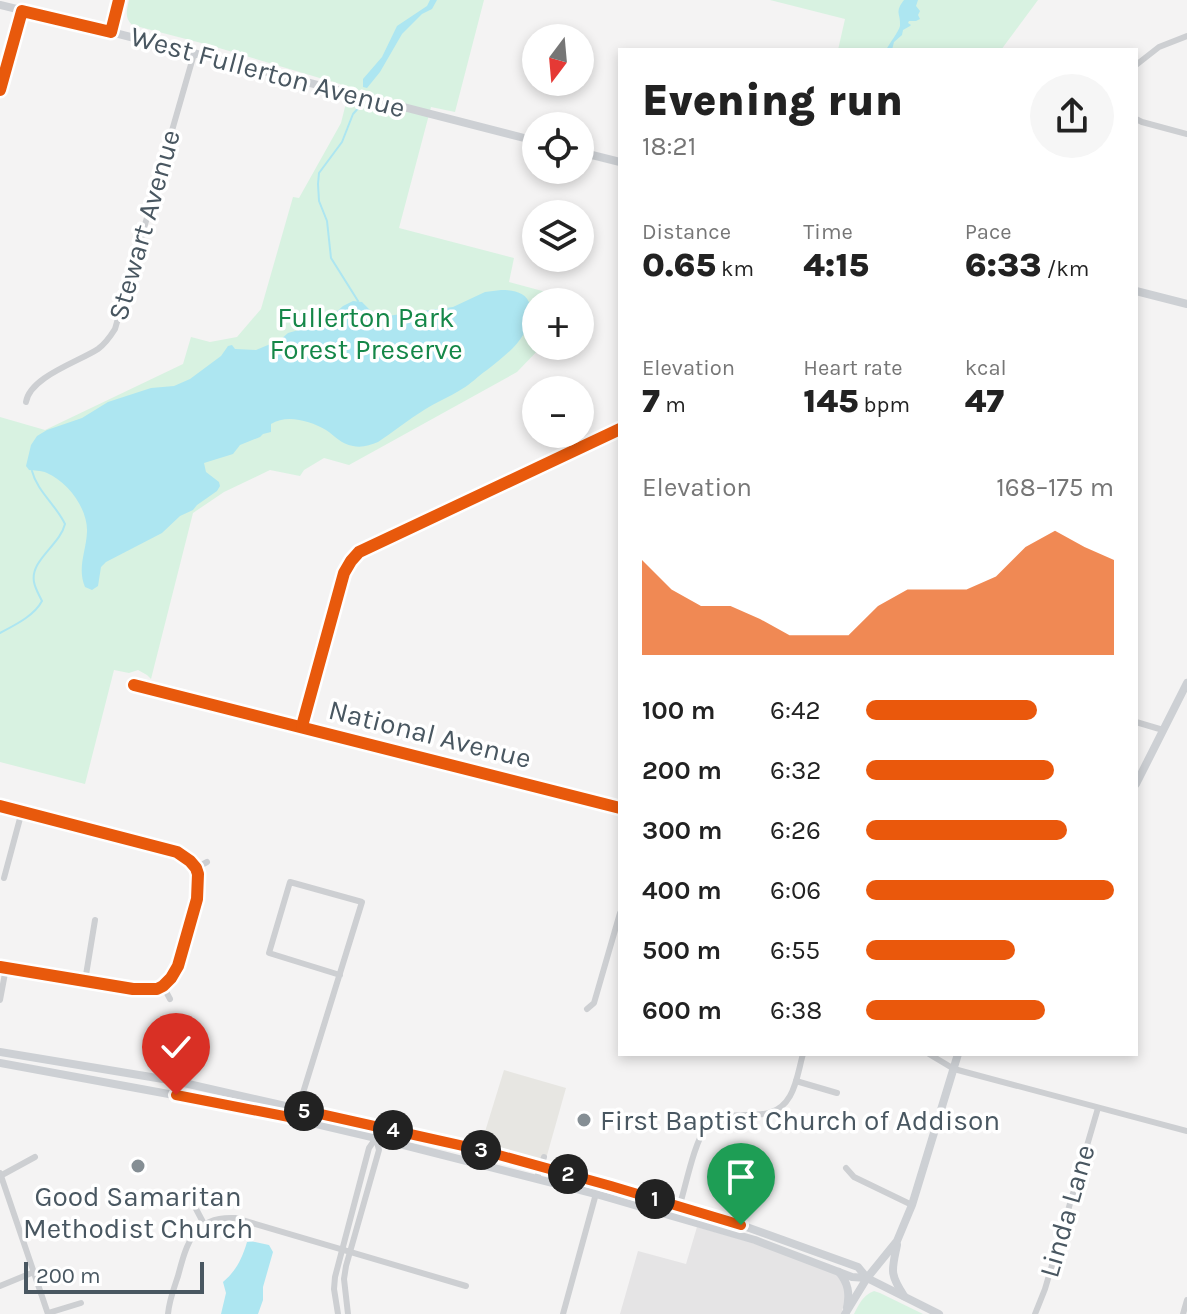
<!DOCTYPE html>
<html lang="en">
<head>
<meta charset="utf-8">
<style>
  :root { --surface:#fff; --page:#f6f6f6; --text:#222; --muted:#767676; --accent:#ea580c }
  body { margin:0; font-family:Karla,sans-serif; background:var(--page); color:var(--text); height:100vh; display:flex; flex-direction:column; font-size:30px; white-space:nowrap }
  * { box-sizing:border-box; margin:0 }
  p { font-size:26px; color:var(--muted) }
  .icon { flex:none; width:44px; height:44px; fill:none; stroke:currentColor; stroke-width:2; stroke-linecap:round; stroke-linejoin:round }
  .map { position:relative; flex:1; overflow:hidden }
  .side { position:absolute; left:618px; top:48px; width:520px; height:1008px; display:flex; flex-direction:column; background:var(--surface); border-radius:0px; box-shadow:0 4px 12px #0003 }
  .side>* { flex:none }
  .needle { width:52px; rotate:196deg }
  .fabs { position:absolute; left:522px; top:24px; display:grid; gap:16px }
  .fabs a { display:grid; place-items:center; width:72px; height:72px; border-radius:50%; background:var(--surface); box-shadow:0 4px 12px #0003; font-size:40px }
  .scale { position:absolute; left:24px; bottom:20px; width:180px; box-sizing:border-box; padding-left:8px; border:4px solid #495761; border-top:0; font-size:22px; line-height:28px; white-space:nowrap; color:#495761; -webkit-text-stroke:6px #fff; paint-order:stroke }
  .pin { position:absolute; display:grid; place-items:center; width:68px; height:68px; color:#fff; margin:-82px -34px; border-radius:50% 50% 50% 0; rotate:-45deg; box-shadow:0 0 8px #0007 }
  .pin .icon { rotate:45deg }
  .km { position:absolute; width:40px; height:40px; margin:-20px; border-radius:50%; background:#222; color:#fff; font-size:22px; line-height:40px; text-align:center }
  .round { display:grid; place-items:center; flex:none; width:84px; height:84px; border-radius:42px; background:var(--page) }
  .head { display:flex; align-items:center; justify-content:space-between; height:136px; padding:0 24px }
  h1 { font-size:44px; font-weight:800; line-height:60px }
  .stats { display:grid; grid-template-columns:repeat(3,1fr); gap:12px; height:136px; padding:8px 24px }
  .stats div { display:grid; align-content:center }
  .stats b { font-size:34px; font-weight:800 }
  .stats small { font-size:22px; font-weight:400 }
  .stats p { font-size:22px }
  .chart { height:224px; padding:16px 24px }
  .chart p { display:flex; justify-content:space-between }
  .chart svg { width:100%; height:144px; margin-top:8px; fill:var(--accent); opacity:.7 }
  ul { padding:0 24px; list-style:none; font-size:26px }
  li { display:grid; grid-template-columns:128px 96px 1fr; align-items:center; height:60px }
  li i { height:20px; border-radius:10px; background:var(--accent) }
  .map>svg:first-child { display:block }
</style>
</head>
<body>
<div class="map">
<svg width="1187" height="1314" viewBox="0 0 1187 1314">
  <rect width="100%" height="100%" fill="#f4f3f3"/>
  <path fill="#e7e6e2" d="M504,1070l62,18 -22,78 -64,-18z"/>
  <path fill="#e5e4e5" d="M697,1227l60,17 80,30 6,7 2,14 -2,13 -2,6h-221l18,-63 48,13z"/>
  <g fill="#d8f2e1">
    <path d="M129,0h355l-29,112 -24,-5 -32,121 115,30 -5,24 74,20 -3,3v-3h-44v44h6l-25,26 -168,93 -25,-7 -20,12 -4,6 -30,-6 -46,22 -31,21 -42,166 -4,-4 -9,-5 -9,3 -15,-3 -29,114 -85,-22v-345l45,13 138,-66 8,-27 19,5 27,-5 24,-28 32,-112 6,1 42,-75 9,-36 -141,-42 -77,-20c-8,-8 -5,-15 -3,-25z"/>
    <path d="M770,0h268l-37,50h-163l7,-31z"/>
    <path d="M874,1291l6,2 43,21h-69c5,-10 9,-19 20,-23z"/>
  </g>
  <g fill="#ade6f1">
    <path d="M430,0h7l-5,9 -10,5 -20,20 -22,38 -13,16 -4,-1v-8l19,-22 15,-31 30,-20z"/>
    <path d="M904,0h14l-2,6 4,5 -2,4 2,4 -4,2h-7l-1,2 3,2 -1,1 -7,4 -1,5 -8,7 -2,8h-6c3,-6 13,-19 14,-24 1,-13 -6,-13 4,-26z"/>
    <path d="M501,290c11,0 27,2 29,16 3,30 -23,48 -43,64 -9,6 -16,14 -25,19 -12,8 -26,13 -38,21 -16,10 -31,22 -46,32 -8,3 -16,6 -25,4 -12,-2 -18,-10 -27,-16 -16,-9 -39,-16 -55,-6v8l-8,2 -3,3 -20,8 -7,9 -29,9 2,9 13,10 1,4 -3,5 -20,14 -4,5 -13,6 -18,17 -56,29 -5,5 -3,19 -6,4 -7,-3c-8,-19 1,-35 2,-55 1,-23 -19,-50 -40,-59 -6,-3 -13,-2 -18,-3l-3,-4 5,-21 6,-9 10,-6 35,-12 26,-16 43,-14 23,-2 16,-7 31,-23 7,-10 4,-1 3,4 21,1 24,-10 8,-7 14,-4 32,-15 9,-8 10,-5 9,1 11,11 14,3 66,-9 32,-15z"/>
    <path d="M250,1241l19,4 4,7 -10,35v13l-5,14h-37l5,-21 -3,-11c13,-11 19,-23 24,-40z"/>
  </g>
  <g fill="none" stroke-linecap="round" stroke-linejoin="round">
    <g stroke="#ade6f1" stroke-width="2">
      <path d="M358,301l-27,-43 -4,-37 -8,-20 -1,-17 1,-11 23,-31 11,-28 8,-9"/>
      <path d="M0,633c15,-8 34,-17 42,-32 -3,-6 -7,-13 -8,-19 -4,-22 26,-37 31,-58 -9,-19 -28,-33 -33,-53"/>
    </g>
    <g stroke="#cdcfd2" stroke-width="6">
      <path d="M1136,65l23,-18 28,-11"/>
      <path d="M0,90l22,-79"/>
      <path d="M1136,119l6,3 45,12"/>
      <path d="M26,402c4,-25 52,-40 72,-53 7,-5 12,-12 17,-20l79,-275"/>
      <path d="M134,685l486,123"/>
      <path d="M1136,722l27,8"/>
      <path d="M302,726l42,-153 7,-12 8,-9 261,-123"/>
      <path d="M0,806l177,46 13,9 6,7 2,6 -1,25 -19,67 -7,12 -8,8 -6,3h-24l-133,-22"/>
      <path d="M196,868l11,-6"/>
      <path d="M4,878l18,-67"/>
      <path d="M85,981l10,-61"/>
      <path d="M163,986l7,13"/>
      <path d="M0,1000l6,-32"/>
      <path d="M587,1009l7,-6 26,-90"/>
      <path d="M929,1054l25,15 233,62"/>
      <path d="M796,1081l41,12"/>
      <path d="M294,1118l4,-9 64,-207 -72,-20 -21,71 71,22"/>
      <path d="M846,1168l8,9 58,28"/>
      <path d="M0,1173l48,141"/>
      <path d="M2,1175l33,-18"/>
      <path d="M537,1178l7,-21"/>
      <path d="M195,1207l9,17"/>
      <path d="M676,1217c8,-21 17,-74 30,-89 25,-27 64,3 84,-32 7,-12 9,-28 13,-42"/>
      <path d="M0,1286l34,-14"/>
      <path d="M48,1313l33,-10"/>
      <path d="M168,1314c1,-13 6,-26 10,-38 9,-34 16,-60 57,-58l231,68"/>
      <path d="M338,1314l-4,-25 1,-12 34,-129 7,-10 2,-11"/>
      <path d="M348,1314l-4,-35 2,-13 33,-116 -3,-12"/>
      <path d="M563,1314l34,-124"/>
      <path d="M1035,1314l10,-25 53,-181"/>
      <path d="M1183,1314l4,-14"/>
    </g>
    <g stroke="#cdd0d4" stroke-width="8">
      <path d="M0,5l111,27 425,109"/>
      <path d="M111,32l8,-32"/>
      <path d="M580,152l40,10"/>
      <path d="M1136,291l51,13"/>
      <path d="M1136,784l51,-101"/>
      <path d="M0,1052l175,29 302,68 123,34 141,42 117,42 9,11"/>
      <path d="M0,1063l261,48 115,27 220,56 159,46 97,37 15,1 72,36"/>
      <path d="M897,1245c-5,25 -8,28 7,51"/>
      <path d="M839,1272c9,11 11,21 8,35"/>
      <path d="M845,1314l22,-36 30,-37 15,-36 46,-151"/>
    </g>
    <g stroke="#fff" stroke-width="17">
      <g id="cycleway">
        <path d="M0,90l22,-79 89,21 8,-32"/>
        <path d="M134,685l486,123"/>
        <path d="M302,726l42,-153 7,-12 8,-9 261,-123"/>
        <path d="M0,806l177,46 13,9 6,7 2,6 -1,25 -19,67 -7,12 -8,8 -6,3h-24l-133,-22"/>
      </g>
    </g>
    <use href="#cycleway" stroke="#e8590c" stroke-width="12"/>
  </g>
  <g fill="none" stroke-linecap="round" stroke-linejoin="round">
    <g stroke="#fff" stroke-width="16">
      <path id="route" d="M176,1095l118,23 4,-9 179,40 134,37 130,39"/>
    </g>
    <use href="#route" stroke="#ea580c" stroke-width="10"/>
  </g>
  <g fill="#858e94" stroke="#fff" stroke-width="3">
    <circle cx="584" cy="1120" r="8"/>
    <circle cx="138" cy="1166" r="8"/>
  </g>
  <g text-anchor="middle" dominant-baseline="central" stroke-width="7" stroke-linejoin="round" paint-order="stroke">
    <g font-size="28" fill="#495761" stroke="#fff">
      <text transform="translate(268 72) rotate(15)">West Fullerton Avenue</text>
      <text transform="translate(144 225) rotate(-74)">Stewart Avenue</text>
      <text transform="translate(430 734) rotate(14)">National Avenue</text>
      <text transform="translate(1067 1211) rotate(-74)">Linda Lane</text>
    </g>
    <g font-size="28" fill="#158748" stroke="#fff">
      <text x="366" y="317">Fullerton Park<tspan x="366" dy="32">Forest Preserve</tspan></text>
    </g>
    <g font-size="28" fill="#495761" stroke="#fff" text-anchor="start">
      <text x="600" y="1120">First Baptist Church of Addison</text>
      <text x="138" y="1196" text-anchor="middle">Good Samaritan<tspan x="138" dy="32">Methodist Church</tspan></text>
    </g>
  </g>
</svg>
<div class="fabs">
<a><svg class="needle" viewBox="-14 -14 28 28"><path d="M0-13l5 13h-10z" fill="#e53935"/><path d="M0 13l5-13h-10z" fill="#767676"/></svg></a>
<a><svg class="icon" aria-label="locate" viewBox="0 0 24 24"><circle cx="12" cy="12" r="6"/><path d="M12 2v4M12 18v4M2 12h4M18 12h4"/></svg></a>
<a><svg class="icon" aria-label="layers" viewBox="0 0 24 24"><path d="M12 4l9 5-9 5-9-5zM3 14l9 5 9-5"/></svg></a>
<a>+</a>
<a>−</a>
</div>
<div class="scale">200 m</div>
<div class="pin" style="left:741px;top:1225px;background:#1e9e55"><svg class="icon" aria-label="arrive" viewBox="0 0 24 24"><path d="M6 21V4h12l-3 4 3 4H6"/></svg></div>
<div class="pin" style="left:176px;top:1095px;background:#d93025"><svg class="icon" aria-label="check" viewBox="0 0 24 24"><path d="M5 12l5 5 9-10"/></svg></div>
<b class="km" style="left:655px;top:1199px">1</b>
<b class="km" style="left:568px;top:1174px">2</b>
<b class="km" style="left:481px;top:1150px">3</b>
<b class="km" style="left:393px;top:1130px">4</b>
<b class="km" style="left:304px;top:1111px">5</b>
<section class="side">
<div class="head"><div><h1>Evening run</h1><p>18:21</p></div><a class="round"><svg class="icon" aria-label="share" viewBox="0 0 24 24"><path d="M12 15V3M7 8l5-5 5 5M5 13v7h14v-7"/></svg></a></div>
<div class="stats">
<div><p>Distance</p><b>0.65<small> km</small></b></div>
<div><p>Time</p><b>4:15</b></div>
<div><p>Pace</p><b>6:33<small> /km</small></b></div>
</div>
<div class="stats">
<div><p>Elevation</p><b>7<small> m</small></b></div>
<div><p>Heart rate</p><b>145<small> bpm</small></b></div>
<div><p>kcal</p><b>47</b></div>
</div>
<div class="chart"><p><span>Elevation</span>168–175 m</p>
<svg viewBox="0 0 160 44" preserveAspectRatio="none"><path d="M0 44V15L10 24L20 29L30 29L40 33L50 38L60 38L70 38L80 29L90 24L100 24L110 24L120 20L130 11L140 6L150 11L160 15V44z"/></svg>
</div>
<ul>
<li><b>100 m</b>6:42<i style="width:69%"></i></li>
<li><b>200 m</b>6:32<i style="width:76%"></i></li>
<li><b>300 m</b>6:26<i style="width:81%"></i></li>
<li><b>400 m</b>6:06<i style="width:100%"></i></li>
<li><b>500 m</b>6:55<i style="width:60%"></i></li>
<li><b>600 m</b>6:38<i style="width:72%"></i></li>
</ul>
</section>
</div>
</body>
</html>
